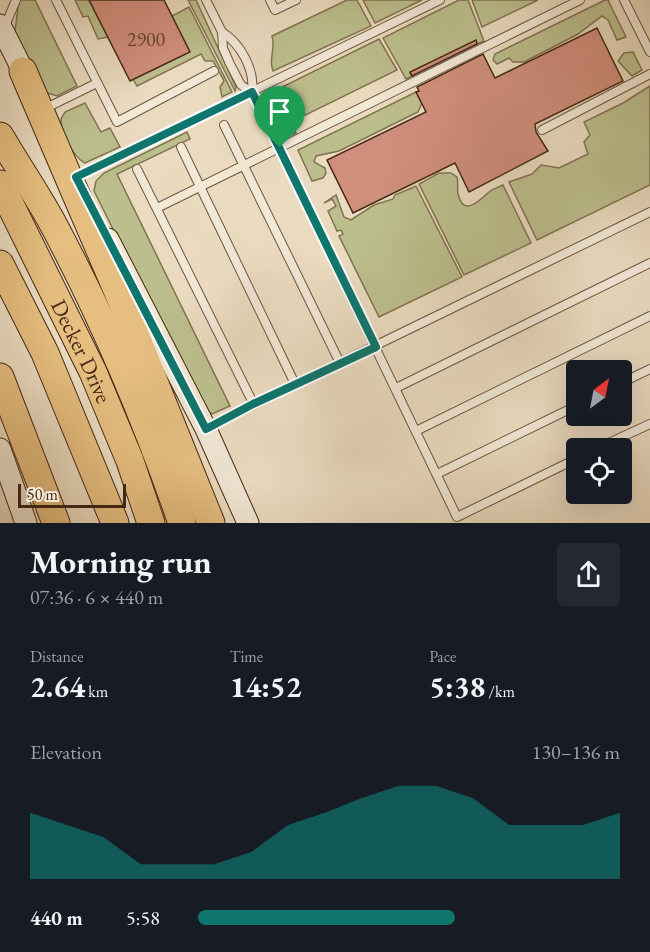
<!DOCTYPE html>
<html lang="en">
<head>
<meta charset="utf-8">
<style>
  :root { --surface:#171b24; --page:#242831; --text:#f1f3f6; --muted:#9ea1a6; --accent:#0f766e }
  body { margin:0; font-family:"EB Garamond",serif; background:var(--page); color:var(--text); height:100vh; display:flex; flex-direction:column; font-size:22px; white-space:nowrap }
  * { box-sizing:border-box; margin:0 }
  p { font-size:20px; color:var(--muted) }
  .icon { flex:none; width:33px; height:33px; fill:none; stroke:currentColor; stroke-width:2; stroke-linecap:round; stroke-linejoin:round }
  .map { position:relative; height:523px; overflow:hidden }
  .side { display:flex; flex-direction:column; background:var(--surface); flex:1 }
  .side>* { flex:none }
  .needle { width:39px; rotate:32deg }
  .fabs { position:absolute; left:566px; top:360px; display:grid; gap:12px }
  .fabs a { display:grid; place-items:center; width:66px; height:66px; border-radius:6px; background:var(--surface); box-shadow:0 6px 24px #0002; font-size:30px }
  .scale { position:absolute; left:18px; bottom:15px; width:108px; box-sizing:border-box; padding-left:6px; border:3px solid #442812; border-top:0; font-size:16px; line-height:21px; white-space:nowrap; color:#442812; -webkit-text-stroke:4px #f1e8d6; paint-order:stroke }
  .pin { position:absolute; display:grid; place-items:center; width:51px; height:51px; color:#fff; margin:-62px -26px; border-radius:50% 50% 50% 0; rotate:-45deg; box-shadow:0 0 6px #0007 }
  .pin .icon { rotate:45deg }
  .round { display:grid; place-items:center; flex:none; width:63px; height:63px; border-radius:6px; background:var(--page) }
  .overview { display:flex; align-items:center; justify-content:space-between; height:102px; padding:0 30px }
  h1 { font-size:33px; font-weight:700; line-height:45px }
  .stats { display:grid; grid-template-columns:repeat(3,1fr); gap:9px; height:102px; padding:6px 30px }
  .stats div { display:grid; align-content:center }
  .stats b { font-size:30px; font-weight:700 }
  .stats small { font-size:16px; font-weight:400 }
  .stats p { font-size:16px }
  .chart { height:168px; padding:12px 30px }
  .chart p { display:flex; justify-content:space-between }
  .chart svg { width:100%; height:108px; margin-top:6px; fill:var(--accent); opacity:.7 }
  ul { padding:0 30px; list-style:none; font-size:20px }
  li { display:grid; grid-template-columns:96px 72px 1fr; align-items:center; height:45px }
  li i { height:15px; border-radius:8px; background:var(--accent) }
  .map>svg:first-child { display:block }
</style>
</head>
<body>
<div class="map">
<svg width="650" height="523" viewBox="0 0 650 523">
  <rect width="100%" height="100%" fill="#eadbc0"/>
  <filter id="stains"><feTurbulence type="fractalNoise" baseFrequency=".00333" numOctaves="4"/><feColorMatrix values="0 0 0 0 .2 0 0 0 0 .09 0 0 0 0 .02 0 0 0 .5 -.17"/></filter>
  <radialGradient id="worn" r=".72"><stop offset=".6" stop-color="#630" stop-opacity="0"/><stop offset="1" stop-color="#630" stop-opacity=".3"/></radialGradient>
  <g fill="#bcbe8e" stroke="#807350" stroke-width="1.5">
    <path d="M19,0h16l42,86 -20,10 -13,-4 -29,-61z"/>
    <path d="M75,0h14l19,37 -10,2 -10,-23 -5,1z"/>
    <path d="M188,0h8l40,87 -1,4z"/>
    <path d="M347,0h10l14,26 -98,45c-5,-11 3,-23 -1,-35z"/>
    <path d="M363,0h59l-47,23z"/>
    <path d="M459,0h9l16,41 -7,3 -1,-3 -66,32 2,3 -6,3 -23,-41z"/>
    <path d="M472,0h66l-56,27z"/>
    <path d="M605,0h3l18,37 -9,3 -9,-20 -6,-4 -24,18 -19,10 -35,18h-11l-4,-4 -12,6 -4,-4 2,-6z"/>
    <path d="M189,7l43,85 -10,5 -2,-10 4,-6 -11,-20h-8l-4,-7 -64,32 -4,-7 56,-27 -17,-36z"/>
    <path d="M379,39l18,31 -106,52 5,11 -5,2 -21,-42z"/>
    <path d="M633,52l9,18 -10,6 -14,-15 6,-8z"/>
    <path d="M650,86v99l-113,55 -28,-58 23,-8 9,-9 18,3 29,-14 -4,-12 6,-7 -6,-13 39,-19z"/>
    <path d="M416,92l6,11 -4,9 -79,39 -23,5 -2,6 11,6 1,5 -3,5 -11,3 -14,-31z"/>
    <path d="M85,103l16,29 9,-4 10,19 -35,16c-12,-6 -24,-30 -24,-44l4,-7z"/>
    <path d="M187,132l3,7 -73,35 113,232 -18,8 -9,-5 -109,-218 2,-10 8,-8z"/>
    <path d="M439,173h12l6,4c2,7 -1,13 2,20 6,20 23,1 30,-5 4,-3 10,-5 14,-7l28,58 -67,32 -45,-91z"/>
    <path d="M416,186l46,91 -83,40 -40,-81 4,-2 -2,-4 -4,1 -9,-20 8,-5 -4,-7 -8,4 12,-8 8,22 7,3 23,-15 19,-6 2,-4z"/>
  </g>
  <g fill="#d08e7c" stroke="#442812" stroke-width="1.5">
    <path d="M89,0h75l26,52 -60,29z"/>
    <path d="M597,28l26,53 -88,43 1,8 12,19 -79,41 -14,-29 -102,50 -26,-53 99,-48 -10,-20 3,-1 -2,-4 66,-33 12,24z"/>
    <path d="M476,40l1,4 -65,32 -2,-4z"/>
  </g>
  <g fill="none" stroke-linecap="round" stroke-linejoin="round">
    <g stroke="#6e553e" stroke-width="10">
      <g id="lane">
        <path d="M56,0l61,122 97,-51"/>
        <path d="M206,0l16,32 1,16 7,16 11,21 11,7"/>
        <path d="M270,0l5,10 21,-10"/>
        <path d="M624,0l26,52"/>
        <path d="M5,26l11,-26"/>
        <path d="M222,32c19,12 33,38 30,60"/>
        <path d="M252,92l205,425 119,-58"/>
        <path d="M44,109l53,-26"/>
        <path d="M224,125l116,238"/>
        <path d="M542,130l108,-56"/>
        <path d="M181,147l114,237"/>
        <path d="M137,169l116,234"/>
        <path d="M76,177l364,-177"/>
        <path d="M157,208l423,-208"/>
        <path d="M621,383l29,-14"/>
        <path d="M396,388l254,-125"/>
        <path d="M206,428l444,-216"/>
        <path d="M416,431l234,-115"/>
        <path d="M598,448l52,-24"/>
        <path d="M437,474l139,-68"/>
      </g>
    </g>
    <g stroke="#442812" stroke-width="23">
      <g id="secondary">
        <path d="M0,25l30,60"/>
        <path d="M108,239l98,190 42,94"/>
        <path d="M0,449l26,74"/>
      </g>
    </g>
    <g stroke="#442812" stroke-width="29">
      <g id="highway">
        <path d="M23,71l97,226 91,226"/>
        <path d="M0,136c17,29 36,57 52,86 52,97 94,197 130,301"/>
        <path id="s1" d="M0,184l93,188 37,89 21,62"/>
        <path d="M0,264l45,89 70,170"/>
        <path d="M0,377l56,146"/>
      </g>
    </g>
    <use href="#lane" stroke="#f1e8d6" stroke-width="8"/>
    <use href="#secondary" stroke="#f1e8d6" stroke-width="21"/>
    <use href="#highway" stroke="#e5be80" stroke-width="27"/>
  </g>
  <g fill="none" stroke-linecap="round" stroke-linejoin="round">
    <g stroke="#fff" stroke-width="12">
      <path id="route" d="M252,92l124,255 -123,57 -47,25 -130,-252z"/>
    </g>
    <use href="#route" stroke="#0f766e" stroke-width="8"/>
  </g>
  <g text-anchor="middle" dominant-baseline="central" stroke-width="4.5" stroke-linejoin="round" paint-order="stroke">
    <g font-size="20" fill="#67422c">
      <text x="146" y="39">2900</text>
    </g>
    <g font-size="22" fill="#442812" stroke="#f1e8d6">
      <text stroke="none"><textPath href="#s1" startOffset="186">Decker Drive</textPath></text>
    </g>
  </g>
  <rect width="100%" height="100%" filter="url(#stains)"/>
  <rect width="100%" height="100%" fill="url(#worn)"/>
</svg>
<div class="fabs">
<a><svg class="needle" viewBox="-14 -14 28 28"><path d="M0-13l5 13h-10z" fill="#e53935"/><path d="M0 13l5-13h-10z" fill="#9ea1a6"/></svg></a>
<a><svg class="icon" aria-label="locate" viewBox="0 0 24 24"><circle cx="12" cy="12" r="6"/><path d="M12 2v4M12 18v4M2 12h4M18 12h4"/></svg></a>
</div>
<div class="scale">50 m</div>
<div class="pin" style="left:280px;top:148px;background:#1e9e55"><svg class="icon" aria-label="arrive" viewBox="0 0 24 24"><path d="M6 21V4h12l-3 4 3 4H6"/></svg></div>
</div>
<section class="side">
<div class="overview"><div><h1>Morning run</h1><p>07:36 · 6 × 440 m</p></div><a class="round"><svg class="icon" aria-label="share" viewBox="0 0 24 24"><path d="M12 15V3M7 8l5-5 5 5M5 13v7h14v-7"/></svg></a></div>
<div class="stats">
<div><p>Distance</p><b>2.64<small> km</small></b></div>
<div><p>Time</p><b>14:52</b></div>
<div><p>Pace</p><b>5:38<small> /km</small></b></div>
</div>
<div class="chart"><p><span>Elevation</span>130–136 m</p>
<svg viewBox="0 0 160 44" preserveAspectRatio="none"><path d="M0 44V17L10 22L20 27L30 38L40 38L50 38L60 33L70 22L80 17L90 11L100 6L110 6L120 11L130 22L140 22L150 22L160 17V44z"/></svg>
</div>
<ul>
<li><b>440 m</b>5:58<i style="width:61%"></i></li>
</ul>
</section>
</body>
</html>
